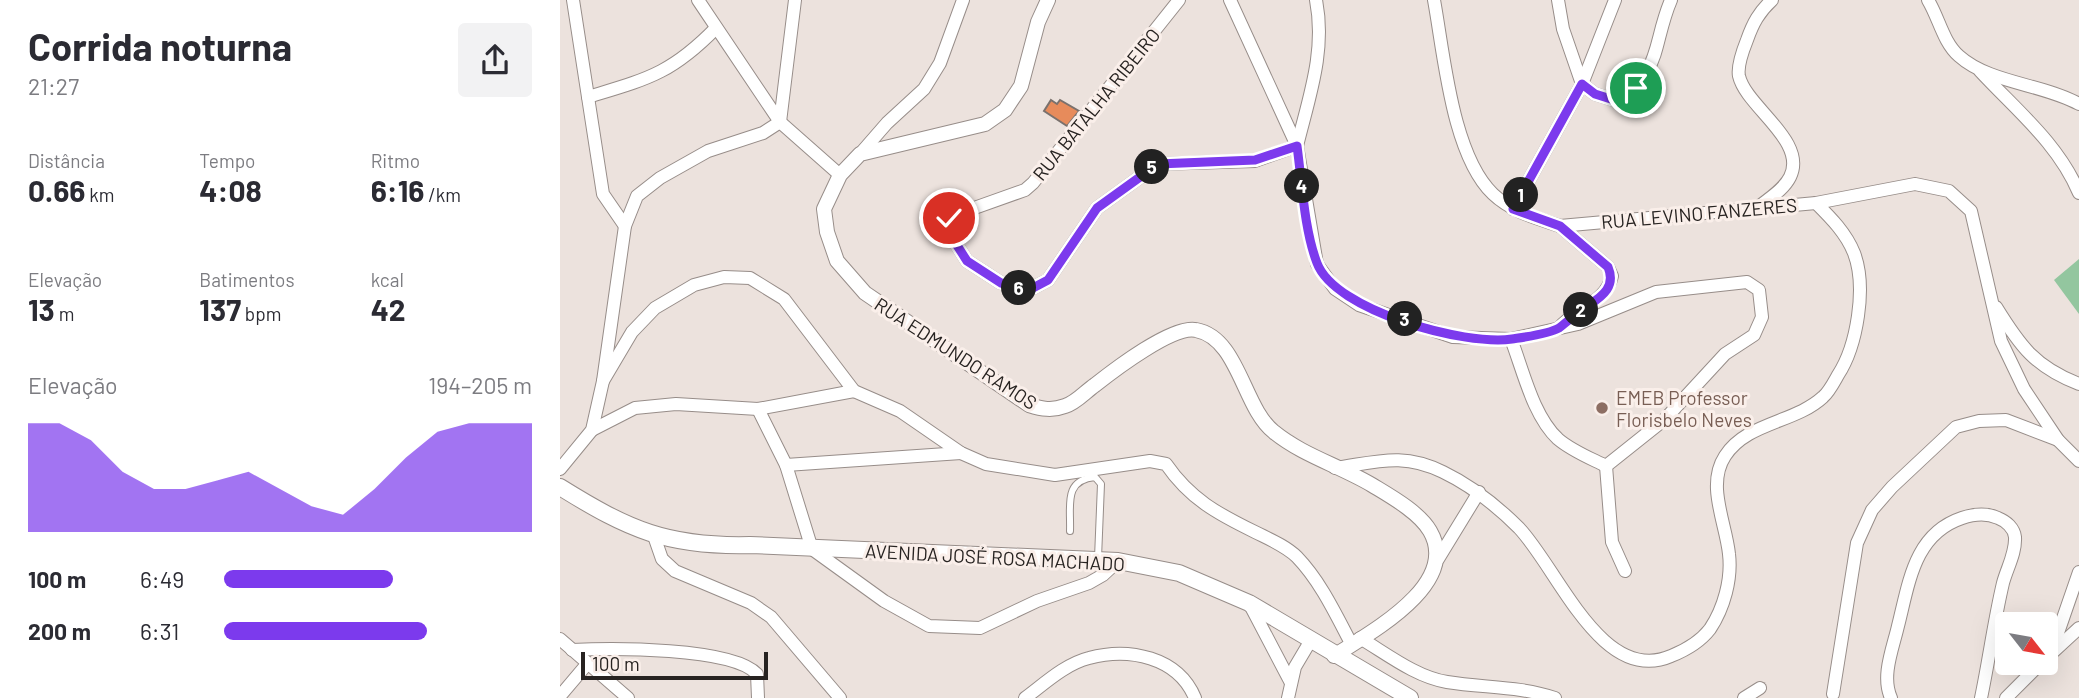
<!DOCTYPE html>
<html lang="pt">
<head>
<meta charset="utf-8">
<style>
  :root { --surface:#fff; --page:#f2f2f3; --text:#2b2b33; --muted:#7c7c81; --accent:#7c3aed }
  body { margin:0; font-family:Barlow,sans-serif; background:var(--page); color:var(--text); height:100vh; display:flex; flex-direction:column; font-size:26px; white-space:nowrap }
  * { box-sizing:border-box; margin:0 }
  p { font-size:23px; color:var(--muted) }
  .icon { flex:none; width:38px; height:38px; fill:none; stroke:currentColor; stroke-width:2; stroke-linecap:round; stroke-linejoin:round }
  .map { position:relative; flex:1; overflow:hidden }
  .panel { display:flex; flex-direction:column; background:var(--surface); width:560px }
  .panel>* { flex:none }
  .needle { width:46px; rotate:121deg }
  .buttons { position:absolute; left:1435px; top:612px; display:grid; gap:14px }
  .buttons a { display:grid; place-items:center; width:63px; height:63px; border-radius:7px; background:var(--surface); box-shadow:0 7px 28px #0002; font-size:35px }
  .scale { position:absolute; left:21px; bottom:18px; width:187px; box-sizing:border-box; padding-left:7px; border:4px solid #272321; border-top:0; font-size:19px; line-height:24px; white-space:nowrap; color:#272321; -webkit-text-stroke:5px #faefea; paint-order:stroke }
  .pin { position:absolute; display:grid; place-items:center; width:60px; height:60px; color:#fff; margin:-30px; border:4px solid #fff; border-radius:50%; box-shadow:0 2px 7px #0007 }
  .km { position:absolute; width:35px; height:35px; margin:-18px; border-radius:50%; background:#222; color:#fff; font-size:19px; line-height:35px; text-align:center }
  .round { display:grid; place-items:center; flex:none; width:74px; height:74px; border-radius:7px; background:var(--page) }
  .head { display:flex; align-items:center; justify-content:space-between; height:119px; padding:0 28px }
  h1 { font-size:38px; font-weight:700; line-height:52px }
  .figures { display:grid; grid-template-columns:repeat(3,1fr); gap:10px; height:119px; padding:7px 28px }
  .figures div { display:grid; align-content:center }
  .figures b { font-size:30px; font-weight:700 }
  .figures small { font-size:19px; font-weight:400 }
  .figures p { font-size:19px }
  .chart { height:196px; padding:14px 28px }
  .chart p { display:flex; justify-content:space-between }
  .chart svg { width:100%; height:126px; margin-top:7px; fill:var(--accent); opacity:.7 }
  ul { padding:0 28px; list-style:none; font-size:23px }
  li { display:grid; grid-template-columns:112px 84px 1fr; align-items:center; height:52px }
  li i { height:18px; border-radius:9px; background:var(--accent) }
  main { display:flex; flex:1; min-height:0 }
  .map>svg:first-child { display:block }
</style>
</head>
<body>
<main>
<section class="panel">
<div class="head"><div><h1>Corrida noturna</h1><p>21:27</p></div><a class="round"><svg class="icon" aria-label="share" viewBox="0 0 24 24"><path d="M12 15V3M7 8l5-5 5 5M5 13v7h14v-7"/></svg></a></div>
<div class="figures">
<div><p>Distância</p><b>0.66<small> km</small></b></div>
<div><p>Tempo</p><b>4:08</b></div>
<div><p>Ritmo</p><b>6:16<small> /km</small></b></div>
</div>
<div class="figures">
<div><p>Elevação</p><b>13<small> m</small></b></div>
<div><p>Batimentos</p><b>137<small> bpm</small></b></div>
<div><p>kcal</p><b>42</b></div>
</div>
<div class="chart"><p><span>Elevação</span>194–205 m</p>
<svg viewBox="0 0 160 44" preserveAspectRatio="none"><path d="M0 44V6L10 6L20 12L30 23L40 29L50 29L60 26L70 23L80 29L90 35L100 38L110 29L120 18L130 9L140 6L150 6L160 6V44z"/></svg>
</div>
<ul>
<li><b>100 m</b>6:49<i style="width:55%"></i></li>
<li><b>200 m</b>6:31<i style="width:66%"></i></li>
</ul>
</section>
<div class="map">
<svg width="1519" height="698" viewBox="0 0 1519 698">
  <rect width="100%" height="100%" fill="#ece2dd"/>
  <path fill="#93c69f" d="M1519,259v55l-25,-34z"/>
  <path fill="#e78b5b" stroke="#7a716d" stroke-width="2" d="M491,100l6,4 3,-4 19,11 -12,15 -23,-15z"/>
  <g fill="none" stroke-linecap="round" stroke-linejoin="round">
    <g stroke="#978d89" stroke-width="8">
      <path id="service" d="M510,531c1,-25 -7,-51 25,-54l6,7 -3,74"/>
    </g>
    <g stroke="#978d89" stroke-width="14">
      <g id="minor">
        <path d="M13,0l30,194 22,32"/>
        <path d="M138,0l82,122 60,53"/>
        <path d="M619,0l-146,183 -8,7 -76,27 -3,11 21,33 34,22 30,6 17,-9 49,-72 61,-44 97,-3 42,-15c12,-49 29,-95 19,-146"/>
        <path d="M670,0l67,146 20,118 18,25 24,16 94,32 58,2 67,-15 78,-32 91,-10 12,8 3,27 -8,18 -29,19 -60,65 -59,47"/>
        <path d="M874,0c10,54 18,155 59,194 19,18 43,24 67,32l256,-23 99,-19 34,7 22,20 30,130 23,48 34,51 21,21"/>
        <path d="M998,0l5,29 19,55"/>
        <path d="M1368,0c11,18 15,42 31,56 30,27 84,28 120,48"/>
        <path d="M1420,71c36,39 78,72 99,122"/>
        <path d="M1022,84l13,10 19,6c49,-26 38,-56 57,-100"/>
        <path d="M28,97c59,-18 83,-23 128,-69"/>
        <path d="M220,122l15,-122"/>
        <path d="M300,154l27,-31 37,-34 16,-26 23,-63"/>
        <path d="M953,209l69,-125 33,-84"/>
        <path d="M1195,210c11,-10 28,-19 35,-33 18,-36 -44,-70 -51,-101 -2,-10 4,-26 8,-36 6,-17 12,-28 25,-40"/>
        <path d="M1436,307c24,39 39,60 83,77"/>
        <path d="M999,328c17,-20 47,-25 53,-52l-4,-9 -48,-41"/>
        <path d="M951,339c12,31 22,77 47,100 14,12 32,19 48,27"/>
        <path d="M43,381l29,-49 23,-24 39,-23 30,-8 26,1 34,21 70,92 46,20 61,42 25,11 69,11 95,-14 16,3c24,35 52,50 89,68 14,7 31,14 42,25 24,25 39,58 55,88"/>
        <path d="M198,409l28,56 26,84 72,52 45,25 51,2 57,-27 52,-18 14,-8 15,-14"/>
        <path d="M32,430l43,-22 41,-4 82,5 96,-18"/>
        <path d="M226,465l175,-12"/>
        <path d="M1046,466l6,76 13,29"/>
        <path d="M775,468c42,-6 68,-16 108,4 29,14 54,34 76,56 39,41 83,158 152,128 15,-6 29,-14 39,-27 14,-21 22,-50 19,-75 -3,-31 -23,-69 -4,-98 22,-34 70,-33 98,-59 6,-5 11,-15 15,-22 19,-29 29,-88 16,-122 -8,-20 -23,-35 -38,-50"/>
        <path d="M0,469l32,-39 11,-49 22,-155 12,-30 23,-18 48,-27 55,-18 17,-11"/>
        <path d="M94,536l8,23 13,12 76,32 20,14 69,81"/>
        <path d="M878,559l41,-67"/>
        <path d="M689,603l42,80"/>
        <path d="M800,638c27,16 56,39 87,44 37,6 73,4 108,16"/>
        <path d="M0,639l68,59"/>
        <path d="M12,650c38,-2 160,-3 185,24l1,24"/>
        <path d="M1494,651l25,-23"/>
        <path d="M1491,653l28,-81"/>
        <path d="M1273,694l24,-151 15,-33 20,-23 64,-60 23,-6 27,-1 52,20"/>
        <path d="M0,696l28,-33"/>
        <path d="M465,698c19,-14 40,-34 64,-40 40,-11 89,-1 106,40"/>
        <path d="M728,698l7,-31 16,-27"/>
        <path d="M1184,698l16,-10"/>
        <path d="M1331,698c-10,-22 2,-50 7,-72 11,-43 16,-92 64,-108 12,-4 25,-5 36,0 8,3 16,10 17,19 1,16 -8,31 -12,46 -9,38 -14,77 -22,115"/>
        <path d="M1446,698l35,-35"/>
      </g>
    </g>
    <g stroke="#978d89" stroke-width="16">
      <path id="tertiary" d="M488,0l-10,22 -17,64 -16,24 -20,14 -125,30 -20,21 -16,34 3,23 10,29 28,32 164,112c13,4 23,6 36,1 11,-3 21,-15 30,-21 19,-15 78,-60 101,-55 43,8 47,78 78,102 28,23 66,34 98,53 18,11 47,27 58,46 31,53 -59,101 -96,125"/>
    </g>
    <g stroke="#978d89" stroke-width="18">
      <path id="secondary" d="M0,487c69,43 108,60 190,58l368,16 61,12 70,30 161,95"/>
    </g>
    <use href="#service" stroke="#fff" stroke-width="6"/>
    <use href="#minor" stroke="#fff" stroke-width="12"/>
    <use href="#tertiary" stroke="#fff" stroke-width="14"/>
    <use href="#secondary" stroke="#fff" stroke-width="16"/>
  </g>
  <g fill="none" stroke-linecap="round" stroke-linejoin="round">
    <g stroke="#fff" stroke-width="14">
      <path id="route" d="M389,218l-3,10 21,33 34,22 30,6 17,-9 49,-72 61,-44 97,-4 42,-14c5,36 7,83 20,117 18,48 148,83 195,76 13,-2 37,-5 47,-11 9,-7 19,-16 30,-23 14,-9 27,-19 19,-38l-48,-41 -47,-17 69,-125 13,10 19,6 22,-12"/>
    </g>
    <use href="#route" stroke="#7c3aed" stroke-width="9"/>
  </g>
  <circle fill="#8d6e63" stroke="#faefea" stroke-width="2.5" cx="1042" cy="408" r="7"/>
  <g text-anchor="middle" dominant-baseline="central" stroke-width="6" stroke-linejoin="round" paint-order="stroke">
    <g font-size="19" fill="#272321" stroke="#faefea">
      <text transform="translate(536 104) rotate(-51)">RUA BATALHA RIBEIRO</text>
      <text transform="translate(1139 213) rotate(-5)">RUA LEVINO FANZERES</text>
      <text transform="translate(396 353) rotate(33)">RUA EDMUNDO RAMOS</text>
      <text transform="translate(435 557) rotate(3)">AVENIDA JOSÉ ROSA MACHADO</text>
    </g>
    <g font-size="19" fill="#785e54" stroke="#faefea" text-anchor="start">
      <text x="1056" y="397">EMEB Professor<tspan x="1056" dy="22">Florisbelo Neves</tspan></text>
    </g>
  </g>
</svg>
<div class="buttons">
<a><svg class="needle" viewBox="-14 -14 28 28"><path d="M0-13l5 13h-10z" fill="#e53935"/><path d="M0 13l5-13h-10z" fill="#7c7c81"/></svg></a>
</div>
<div class="scale">100 m</div>
<div class="pin" style="left:1076px;top:88px;background:#1e9e55"><svg class="icon" aria-label="arrive" viewBox="0 0 24 24"><path d="M6 21V4h12l-3 4 3 4H6"/></svg></div>
<div class="pin" style="left:389px;top:218px;background:#d93025"><svg class="icon" aria-label="check" viewBox="0 0 24 24"><path d="M5 12l5 5 9-10"/></svg></div>
<b class="km" style="left:961px;top:195px">1</b>
<b class="km" style="left:1021px;top:310px">2</b>
<b class="km" style="left:845px;top:319px">3</b>
<b class="km" style="left:742px;top:186px">4</b>
<b class="km" style="left:592px;top:167px">5</b>
<b class="km" style="left:459px;top:288px">6</b>
</div>
</main>
</body>
</html>
